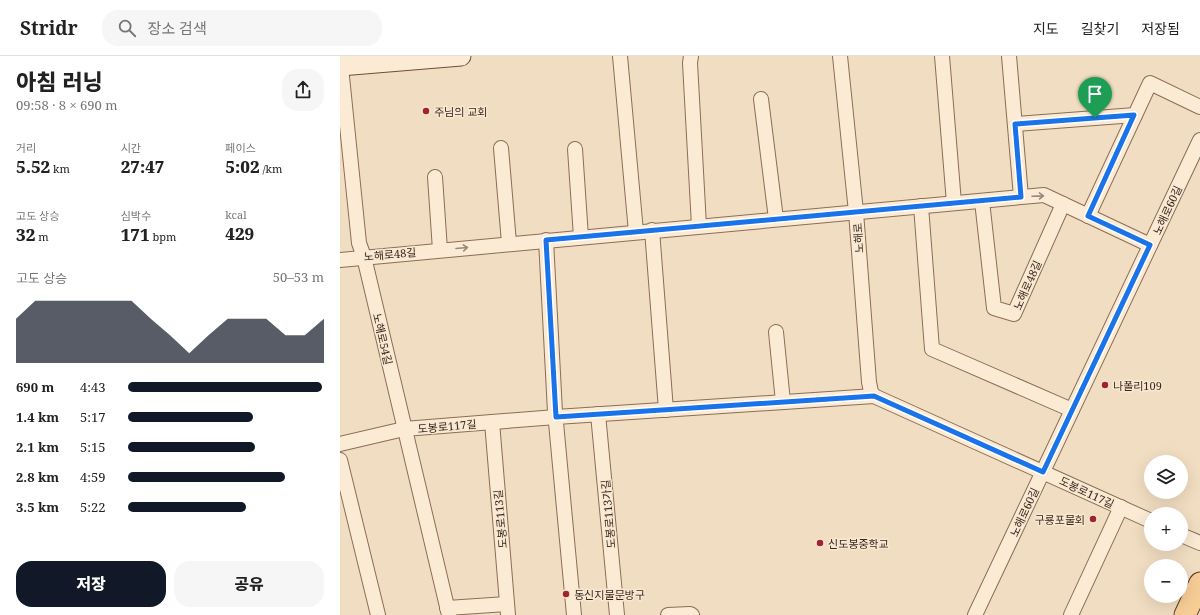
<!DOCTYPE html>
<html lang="ko">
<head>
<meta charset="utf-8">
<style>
  :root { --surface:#fff; --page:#f6f6f6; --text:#222; --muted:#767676; --line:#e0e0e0; --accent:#111827 }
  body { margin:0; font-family:"Noto Serif","Noto Sans KR",serif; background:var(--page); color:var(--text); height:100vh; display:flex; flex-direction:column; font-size:15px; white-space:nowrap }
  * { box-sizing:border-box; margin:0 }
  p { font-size:13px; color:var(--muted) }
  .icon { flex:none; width:22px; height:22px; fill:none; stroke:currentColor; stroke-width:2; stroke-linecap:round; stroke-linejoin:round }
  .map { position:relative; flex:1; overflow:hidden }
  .side { display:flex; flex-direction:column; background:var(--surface); width:340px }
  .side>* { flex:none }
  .fabs { position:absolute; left:804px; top:399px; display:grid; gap:8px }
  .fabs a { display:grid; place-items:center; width:44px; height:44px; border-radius:50%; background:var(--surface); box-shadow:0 4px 16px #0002; font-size:20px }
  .pin { position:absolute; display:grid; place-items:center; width:34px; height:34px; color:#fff; margin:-41px -17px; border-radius:50% 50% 50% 0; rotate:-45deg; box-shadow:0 0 4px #0007 }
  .pin .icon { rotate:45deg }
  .round { display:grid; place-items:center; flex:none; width:42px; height:42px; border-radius:16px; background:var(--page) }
  .head { display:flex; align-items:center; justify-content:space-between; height:68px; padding:0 16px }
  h1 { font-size:22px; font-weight:800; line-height:30px }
  .metrics { display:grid; grid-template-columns:repeat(3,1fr); gap:6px; height:68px; padding:4px 16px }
  .metrics div { display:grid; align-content:center }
  .metrics b { font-size:17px; font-weight:800 }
  .metrics small { font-size:11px; font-weight:400 }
  .metrics p { font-size:11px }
  .chart { height:112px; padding:8px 16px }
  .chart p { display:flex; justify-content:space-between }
  .chart svg { width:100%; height:72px; margin-top:4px; fill:var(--accent); opacity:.7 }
  .primary-button { display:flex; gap:8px; margin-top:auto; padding:8px 16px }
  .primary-button a { flex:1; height:46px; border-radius:16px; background:var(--accent); color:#fff; font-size:16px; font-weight:800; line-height:46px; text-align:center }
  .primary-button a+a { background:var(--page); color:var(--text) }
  ul { padding:0 16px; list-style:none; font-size:13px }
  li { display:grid; grid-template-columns:64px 48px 1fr; align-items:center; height:30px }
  li i { height:10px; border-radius:5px; background:var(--accent) }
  header { display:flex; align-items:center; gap:24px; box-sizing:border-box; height:56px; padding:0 20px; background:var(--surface); border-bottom:1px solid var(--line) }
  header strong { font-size:19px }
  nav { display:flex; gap:22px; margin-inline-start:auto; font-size:14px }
  .search { width:280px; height:36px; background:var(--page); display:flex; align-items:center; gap:10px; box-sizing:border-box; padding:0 14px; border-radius:16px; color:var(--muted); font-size:15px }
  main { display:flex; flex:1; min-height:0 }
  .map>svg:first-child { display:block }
</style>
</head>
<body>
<header>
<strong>Stridr</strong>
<div class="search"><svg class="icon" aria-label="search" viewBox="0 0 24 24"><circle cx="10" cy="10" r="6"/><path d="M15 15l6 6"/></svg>장소 검색</div>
<nav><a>지도</a><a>길찾기</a><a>저장됨</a></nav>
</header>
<main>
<section class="side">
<div class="head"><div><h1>아침 러닝</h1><p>09:58 · 8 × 690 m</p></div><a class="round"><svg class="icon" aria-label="share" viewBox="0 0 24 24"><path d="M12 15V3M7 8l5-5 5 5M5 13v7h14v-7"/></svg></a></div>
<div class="metrics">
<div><p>거리</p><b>5.52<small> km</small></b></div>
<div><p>시간</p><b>27:47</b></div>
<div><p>페이스</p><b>5:02<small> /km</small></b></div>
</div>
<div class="metrics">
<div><p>고도 상승</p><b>32<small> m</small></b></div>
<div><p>심박수</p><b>171<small> bpm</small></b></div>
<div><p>kcal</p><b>429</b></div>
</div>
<div class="chart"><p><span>고도 상승</span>50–53 m</p>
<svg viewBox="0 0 160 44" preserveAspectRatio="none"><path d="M0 44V17L10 6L20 6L30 6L40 6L50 6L60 6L70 17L80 27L90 38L100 27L110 17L120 17L130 17L140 27L150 27L160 17V44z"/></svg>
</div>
<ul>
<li><b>690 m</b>4:43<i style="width:99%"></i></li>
<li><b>1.4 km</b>5:17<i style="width:64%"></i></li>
<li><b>2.1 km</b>5:15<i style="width:65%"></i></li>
<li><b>2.8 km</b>4:59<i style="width:80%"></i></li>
<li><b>3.5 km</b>5:22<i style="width:60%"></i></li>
</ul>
<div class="primary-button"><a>저장</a><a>공유</a></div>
</section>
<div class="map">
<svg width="860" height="559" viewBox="0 0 860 559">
  <rect width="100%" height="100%" fill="#f1ddc1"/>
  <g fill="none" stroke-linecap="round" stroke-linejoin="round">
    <g stroke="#8b6d57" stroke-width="16">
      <g id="minor">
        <path d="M280,0l16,176"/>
        <path d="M351,0l-1,7 9,163"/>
        <path d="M500,0l16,156 13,170 2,10 3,4"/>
        <path d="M602,0l12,147"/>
        <path d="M669,0l12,141"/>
        <path d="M0,1l19,186 5,14 85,358"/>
        <path d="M421,43l15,120"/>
        <path d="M675,68l120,-9"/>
        <path d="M161,92l8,95"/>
        <path d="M235,93l6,88"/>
        <path d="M95,121l5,73"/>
        <path d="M642,145l12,107 20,6 49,-110"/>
        <path d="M581,150l11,143 140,61"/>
        <path d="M748,160l62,-133 50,24"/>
        <path d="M312,174l14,180"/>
        <path d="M206,184l9,172 19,203"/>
        <path d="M0,204l704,-65 106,50"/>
        <path d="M436,276l7,70"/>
        <path d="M258,358l19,201"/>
        <path d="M152,366l16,193"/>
        <path d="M0,388l64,-15 152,-12 318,-21 277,125"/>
        <path d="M0,404l38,155"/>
        <path d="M841,479l19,8"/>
        <path d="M107,552l60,-4"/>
        <path d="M328,559l22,-1 2,1"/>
        <path d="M635,559l225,-475"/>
        <path d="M731,559l50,-108"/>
      </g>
    </g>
    <g stroke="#6d4e3a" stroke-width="21">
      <path id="secondary" d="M0,10l121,-10"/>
    </g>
    <g stroke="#593b2c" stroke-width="23">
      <path id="primary" d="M845,559l15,-32"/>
    </g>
    <use href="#minor" stroke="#fbebd4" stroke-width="14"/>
    <use href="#secondary" stroke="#fbebd4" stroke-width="19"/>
    <use href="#primary" stroke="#f7cd96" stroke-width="21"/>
  </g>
  <defs><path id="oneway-shaft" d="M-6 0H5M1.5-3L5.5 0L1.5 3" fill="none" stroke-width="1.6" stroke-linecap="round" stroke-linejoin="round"/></defs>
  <g stroke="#9a8978">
    <use href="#oneway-shaft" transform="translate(698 140) rotate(-2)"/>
    <use href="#oneway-shaft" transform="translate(122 192) rotate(-5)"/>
  </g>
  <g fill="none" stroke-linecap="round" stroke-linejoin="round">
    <g stroke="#fff" stroke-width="8">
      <path id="route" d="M794,59l-46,101 62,29 -107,227 -169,-76 -318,21 -10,-177 475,-43 -6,-73z"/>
    </g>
    <use href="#route" stroke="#1a73e8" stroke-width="5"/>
  </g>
  <g fill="#9f2332" stroke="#f8e8d1" stroke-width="1.5">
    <circle cx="86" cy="55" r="4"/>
    <circle cx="765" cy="329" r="4"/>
    <circle cx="753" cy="463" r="4"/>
    <circle cx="480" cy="487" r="4"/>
    <circle cx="226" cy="538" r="4"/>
  </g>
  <g text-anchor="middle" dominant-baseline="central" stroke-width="3" stroke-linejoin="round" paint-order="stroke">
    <g font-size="11" fill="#3a271c" stroke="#f8e8d1" text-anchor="start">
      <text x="94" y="55">주님의 교회</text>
      <text x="773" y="329">나폴리109</text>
      <text x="745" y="463" text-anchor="end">구룡포물회</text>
      <text x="488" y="487">신도봉중학교</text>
      <text x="234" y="538">동신지물문방구</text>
    </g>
    <g font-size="11" fill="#3a271c" stroke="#f8e8d1">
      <text transform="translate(827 154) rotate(-65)">노해로60길</text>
      <text transform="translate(518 182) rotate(-94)">노해로</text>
      <text transform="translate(50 198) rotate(-5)">노해로48길</text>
      <text transform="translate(687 229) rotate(-66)">노해로48길</text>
      <text transform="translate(43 283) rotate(77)">노해로54길</text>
      <text transform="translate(107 370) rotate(-5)">도봉로117길</text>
      <text transform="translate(747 436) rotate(25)">도봉로117길</text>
      <text transform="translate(684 456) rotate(-65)">노해로60길</text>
      <text transform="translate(268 458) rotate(-95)">도봉로113가길</text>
      <text transform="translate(160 463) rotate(-95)">도봉로113길</text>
    </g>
  </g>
</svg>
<div class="fabs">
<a><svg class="icon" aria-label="layers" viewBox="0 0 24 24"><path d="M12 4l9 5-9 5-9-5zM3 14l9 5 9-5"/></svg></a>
<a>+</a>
<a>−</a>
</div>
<div class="pin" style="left:755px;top:62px;background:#1e9e55"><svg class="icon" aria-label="arrive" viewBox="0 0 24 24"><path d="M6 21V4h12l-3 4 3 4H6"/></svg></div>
</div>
</main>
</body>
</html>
